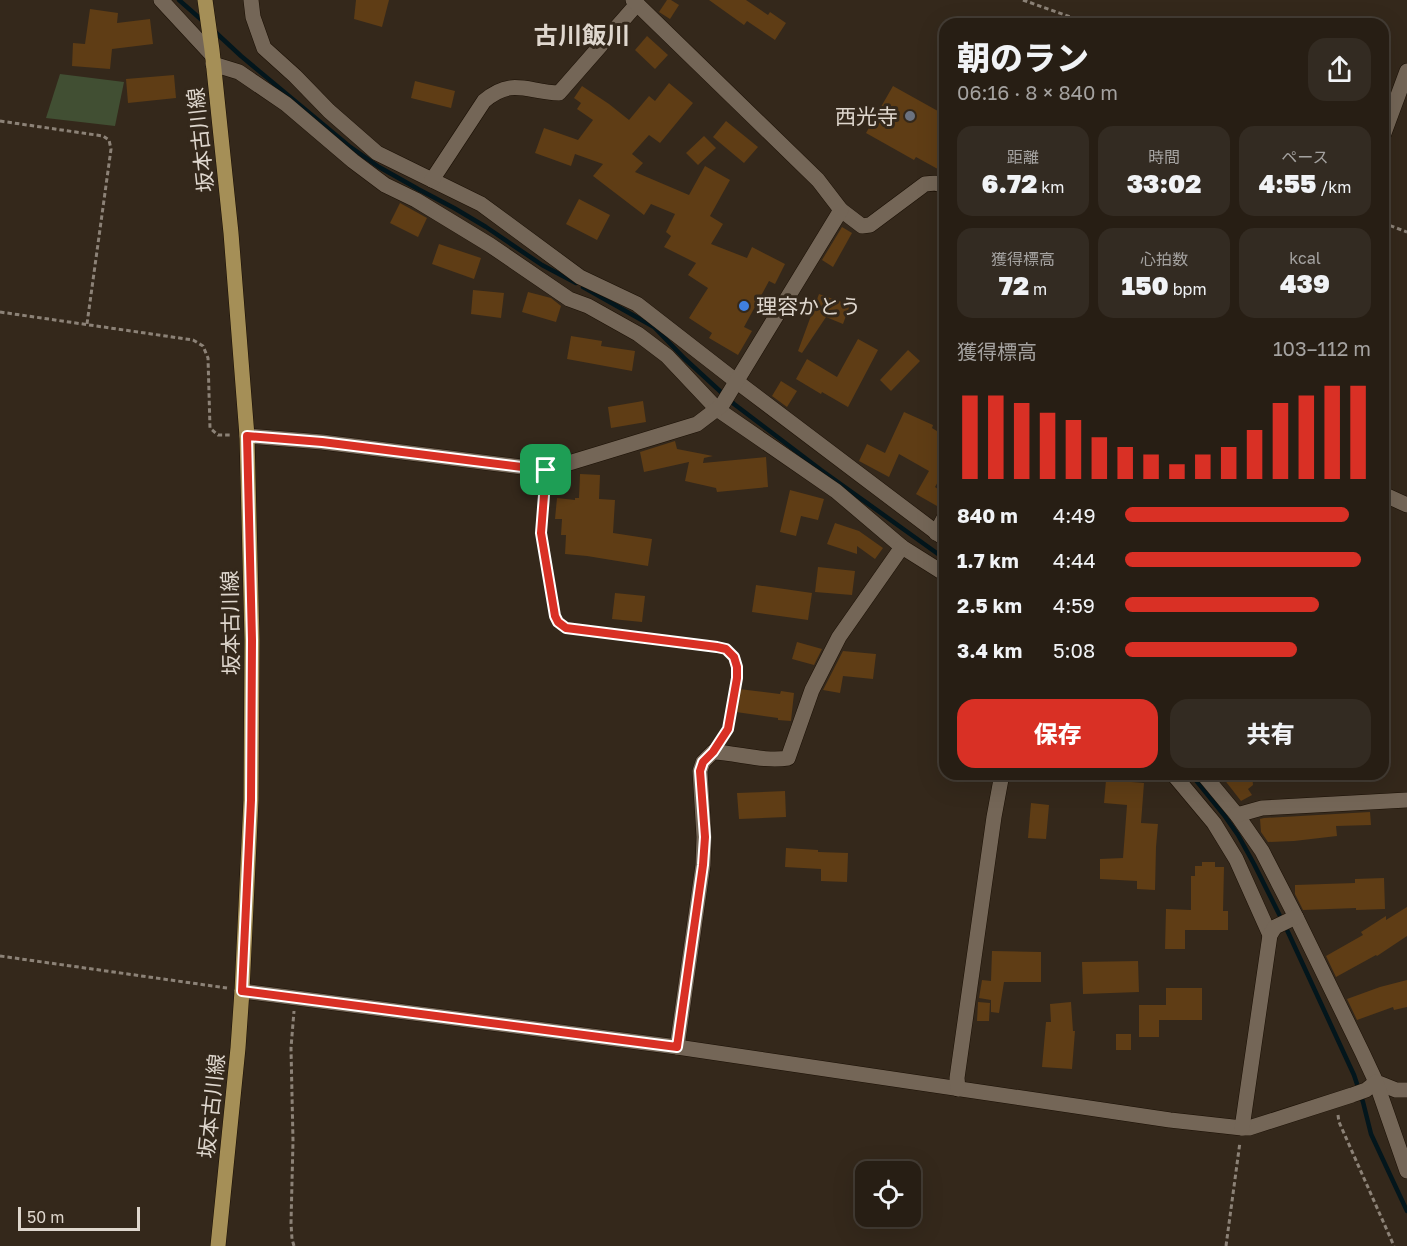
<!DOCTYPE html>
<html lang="ja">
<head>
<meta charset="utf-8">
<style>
  :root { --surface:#271e14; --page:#332b22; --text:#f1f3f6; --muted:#a4a2a0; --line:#433c34; --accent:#d93025 }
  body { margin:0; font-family:"Golos Text","Noto Sans JP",sans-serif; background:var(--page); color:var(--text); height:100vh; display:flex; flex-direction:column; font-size:22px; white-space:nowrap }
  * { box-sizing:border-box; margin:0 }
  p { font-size:20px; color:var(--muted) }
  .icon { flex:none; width:33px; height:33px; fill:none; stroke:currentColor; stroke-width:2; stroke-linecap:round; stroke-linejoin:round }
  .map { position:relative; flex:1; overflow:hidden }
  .drawer { position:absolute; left:939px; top:18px; width:450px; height:762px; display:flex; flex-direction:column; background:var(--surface); border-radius:18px; box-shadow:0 6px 24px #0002,0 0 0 2px var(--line) }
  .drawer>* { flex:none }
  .buttons { position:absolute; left:855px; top:1161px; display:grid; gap:12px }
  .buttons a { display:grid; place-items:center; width:66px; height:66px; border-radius:12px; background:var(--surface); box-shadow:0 6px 24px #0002,0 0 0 2px var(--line); font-size:30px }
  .scale { position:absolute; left:18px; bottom:15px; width:122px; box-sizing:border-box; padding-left:6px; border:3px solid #dfd7ce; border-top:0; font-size:16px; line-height:21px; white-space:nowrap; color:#dfd7ce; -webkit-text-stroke:4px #34281b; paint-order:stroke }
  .pin { position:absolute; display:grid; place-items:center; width:51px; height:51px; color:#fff; margin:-26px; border-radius:12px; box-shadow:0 3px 9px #0006 }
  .round { display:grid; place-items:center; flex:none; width:63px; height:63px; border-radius:18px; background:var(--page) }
  .head { display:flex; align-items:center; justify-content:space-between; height:102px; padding:0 18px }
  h1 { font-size:33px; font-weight:800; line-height:45px }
  .metrics { display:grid; grid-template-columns:repeat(3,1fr); gap:9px; height:102px; padding:6px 18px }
  .metrics div { display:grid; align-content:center; border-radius:15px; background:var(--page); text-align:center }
  .metrics b { font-size:26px; font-weight:800 }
  .metrics small { font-size:16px; font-weight:400 }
  .metrics p { font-size:16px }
  .chart { height:168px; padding:12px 18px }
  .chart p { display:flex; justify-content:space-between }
  .chart svg { width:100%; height:108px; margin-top:6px; stroke:var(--accent); stroke-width:6 }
  .button { display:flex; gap:12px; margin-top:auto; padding:12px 18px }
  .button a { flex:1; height:69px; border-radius:18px; background:var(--accent); color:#fff; font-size:24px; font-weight:800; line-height:69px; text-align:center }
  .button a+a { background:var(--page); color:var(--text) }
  ul { padding:0 18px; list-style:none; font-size:20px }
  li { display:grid; grid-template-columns:96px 72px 1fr; align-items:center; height:45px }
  li i { height:15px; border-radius:8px; background:var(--accent) }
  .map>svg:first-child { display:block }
</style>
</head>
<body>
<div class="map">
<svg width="1407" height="1246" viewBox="0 0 1407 1246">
  <rect width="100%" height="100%" fill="#34281b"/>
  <path fill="#414f33" d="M60,74l64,8 -9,44 -69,-8z"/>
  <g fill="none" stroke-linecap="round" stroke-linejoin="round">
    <g stroke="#03161c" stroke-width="4.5">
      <path d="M179,0l25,22"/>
      <path d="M213,30l28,26 108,90 30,21 39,22 36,19 32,19 56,38 34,18"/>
      <path d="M583,287l71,40 31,32 49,45 87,66 124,89"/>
      <path d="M1191,774l33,41 14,20 16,29 33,66 67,145 9,27 8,32 36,77"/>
    </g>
  </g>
  <g fill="#5f3d15">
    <path d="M356,0h33l-7,27 -28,-8z"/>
    <path d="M667,0h4l8,5 -9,14 -11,-7z"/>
    <path d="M709,0h37l22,15 2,-3 16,11 -11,17 -28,-19 -3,4z"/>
    <path d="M90,9l28,4 -1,10 33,-4 3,25 -41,5 -2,20 -38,-3 1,-23 12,1z"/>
    <path d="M647,36l21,19 -13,14 -20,-19z"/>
    <path d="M174,75l2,23 -48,5 -2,-24z"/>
    <path d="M415,81l40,10 -4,17 -40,-10z"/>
    <path d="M669,83l24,20 -33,40 -11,-8 -17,19 11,9 -8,9 54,23 16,-29 25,14 -20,36 13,8 -12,20 36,14 5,-11 33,17 -10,20 -6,-3 -25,46 8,4 -14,24 -29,-17 3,-5 -23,-15 19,-30 -20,-13 8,-12 -32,-16 7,-11 -5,-4 9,-18 -24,-10 -7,11 -51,-39 10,-12 -28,-10 -4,12 -36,-13 9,-25 34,12 15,-20 -16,-11 4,-6 -7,-5 8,-12 27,18 20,16 20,-24 6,5z"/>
    <path d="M893,86l52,29v58l-29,-16 -2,3 -48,-27z"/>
    <path d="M726,121l32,26 -14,16 -31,-26z"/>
    <path d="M704,136l12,12 -18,17 -12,-12z"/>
    <path d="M579,199l31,16 -13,25 -31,-16z"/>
    <path d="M400,203l27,15 -9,19 -28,-14z"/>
    <path d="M842,227l10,6 -19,34 -11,-7z"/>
    <path d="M439,244l42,14 -7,21 -42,-15z"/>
    <path d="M473,290l31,3 -3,25 -30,-4z"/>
    <path d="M528,292l23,6 10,8 -5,16 -34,-10z"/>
    <path d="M819,294l31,11 -7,19 -17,-7 -24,36 -4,-2z"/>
    <path d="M571,336l31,5 -1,5 34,5 -3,20 -65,-12z"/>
    <path d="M858,339l20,11 -30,57 -26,-15 -1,2 -25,-15 11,-20 30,18z"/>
    <path d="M908,350l12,11 -29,30 -11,-11z"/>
    <path d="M781,381l16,10 -10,16 -15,-11z"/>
    <path d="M643,401l3,21 -35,6 -3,-21z"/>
    <path d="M904,412l29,13 -1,3 13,8v33l-10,18 10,7 -8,12 -21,-12 13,-23 -30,-17 -10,23 -30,-16 8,-17 18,9z"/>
    <path d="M675,441l2,8 36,7 -9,2 -1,5 63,-6 2,30 -51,5 -1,-4 -31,-7 4,-19 -45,10 -4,-20z"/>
    <path d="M580,474l20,1 -1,24 16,1 -2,33 39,6 -4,27 -61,-10 -22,-2 1,-19h-5l1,-16h-7l2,-21 18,2v-2h4z"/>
    <path d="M790,490l34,9 -6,21 -17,-4 -5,20 -16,-4z"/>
    <path d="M835,523l24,8 24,17 -8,11 -18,-13v8l-30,-10z"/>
    <path d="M818,567l37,4 -3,24 -37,-3z"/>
    <path d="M756,585l56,8 -4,27 -56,-8z"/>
    <path d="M615,593l30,3 -3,26 -30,-3z"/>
    <path d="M797,642l25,7 -8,16 -22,-6z"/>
    <path d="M843,651l33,3 -3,25 -30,-3 -3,17 -17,-3z"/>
    <path d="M739,689l41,5 1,-3 13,2 -3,28 -13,-1v-2l-42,-6z"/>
    <path d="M1220,774h32l1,11 -5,4 4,6 -11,6z"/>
    <path d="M1106,780l38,3 -3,40 17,1 -2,23 -1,43 -18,-1v-8l-37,-2v-20l23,-1 4,-53 -23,-2z"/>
    <path d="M785,791l1,26 -47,2 -2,-26z"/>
    <path d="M1031,803l18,2 -3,34 -18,-1z"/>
    <path d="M1370,812l1,13 -35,1 1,10 -43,5 -26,1 -7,-10 -1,-13 4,-1z"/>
    <path d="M786,848l32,2v2l30,1 -1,29 -26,-1v-12l-36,-2z"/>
    <path d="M1202,862h13v5h9l-1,44h5v19h-43v19h-20l1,-40 25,1v-34h4v-10h7z"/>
    <path d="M1384,878l1,31 -29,1v-2l-53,2 -8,-16v-9l60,-2v-4z"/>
    <path d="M1407,907v29l-30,20 -1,-1 -40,22 -10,-21 37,-21 -2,-3 25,-16v4z"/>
    <path d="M992,951l49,1v30h-37l-5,31 -8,-1v-12l-12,-2 3,-18 9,1z"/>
    <path d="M1138,961l1,31 -56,2 -1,-32z"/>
    <path d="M1407,980v27l-13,3 -1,-3 -36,13 -10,-21 33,-12z"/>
    <path d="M1166,988h36v32h-43v17h-20v-32h27z"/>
    <path d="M978,1002l12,1 -1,18h-12z"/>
    <path d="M1071,1002l2,29h2l-3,38 -30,-2 4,-45h5l-1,-18z"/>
    <rect x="1116" y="1034" width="15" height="16"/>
  </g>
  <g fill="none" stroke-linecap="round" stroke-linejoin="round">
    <g stroke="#1b1005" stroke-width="16">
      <g id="minor">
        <path d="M161,0l51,55"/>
        <path d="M251,0l2,17 11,31 31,28 34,35 48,42 104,51 99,73 57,27 99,77 209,158"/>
        <path d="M213,64l26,8 47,32 67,57 32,24 31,15 74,45 79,54 19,7 50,28 29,22 50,53 119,82 66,56 43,27"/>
        <path d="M1383,136l24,-65"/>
        <path d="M432,180l52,-79c28,-24 43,-9 75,-8l78,-89"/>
        <path d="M841,210l21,16 8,-1 55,-41c7,-1 14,-2 20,3"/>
        <path d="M247,436l75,6 224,28 151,-46 25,-19 119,-195 -23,-30 -185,-180"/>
        <path d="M1383,494l24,11"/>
        <path d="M936,533l9,-17"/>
        <path d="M1173,774l41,49 22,36 34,76"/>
        <path d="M1203,774l34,41 25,36 34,66 66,135 14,30 20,8h11"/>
        <path d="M1237,815l25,-7 145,-8"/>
        <path d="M242,991l435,56 493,73 72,8h7l103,-33 14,-5 10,-8 31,89"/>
        <path d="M677,1047l26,-182 1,-28 -4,-66 3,-9 10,-10c25,1 51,10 75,6l24,-68 27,-53 63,-90"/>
        <path d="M958,1089l-1,-11 37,-261 8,-43"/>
        <path d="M1242,1128l28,-193 5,-8 21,-10"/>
      </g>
    </g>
    <g stroke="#1b1005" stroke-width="16">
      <path id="major" d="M205,0l7,50 19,183 16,203 5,204 -1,160 -9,191 -4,57 -20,198"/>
    </g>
    <g stroke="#8c8277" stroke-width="3" stroke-dasharray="4.5 3" stroke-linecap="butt">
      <path d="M1023,0l67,24"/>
      <path d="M0,121l103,15 6,4 2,9 -24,175"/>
      <path d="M1383,223l24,9"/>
      <path d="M0,312l193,28 10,6 5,12 2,70 8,7h13"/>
      <path d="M545,484l-4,49 14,83 3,6 8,6 151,19c6,2 12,3 16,9 7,10 -1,63 -6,75 -1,1 -4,7 -5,8"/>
      <path d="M0,956l227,32"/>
      <path d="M1338,1115l1,7 55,124"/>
      <path d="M294,1246l-2,-7 -1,-16 2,-82 -2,-93 3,-37"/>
      <path d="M1226,1246l14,-104"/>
    </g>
    <use href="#minor" stroke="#746657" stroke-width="15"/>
    <use href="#major" stroke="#a58f57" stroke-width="15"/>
  </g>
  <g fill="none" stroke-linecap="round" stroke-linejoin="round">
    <g stroke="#fff" stroke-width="12">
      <path id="route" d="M247,436l75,6 224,28 -5,63 14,83 3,6 8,6 151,19 9,2 8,8 3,10v11l-9,51 -15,23 -10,10 -3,9 5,66 -2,28 -26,182 -435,-56 9,-191 1,-160z"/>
    </g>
    <use href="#route" stroke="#d93025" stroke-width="8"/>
  </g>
  <circle fill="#6b7280" stroke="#34281b" stroke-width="2" cx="910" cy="116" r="6"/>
  <circle fill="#3f7fe0" stroke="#34281b" stroke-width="2" cx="744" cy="306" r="6"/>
  <g text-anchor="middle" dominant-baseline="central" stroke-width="6" stroke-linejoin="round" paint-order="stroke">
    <g font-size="21" fill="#dfd7ce" stroke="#34281b" text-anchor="end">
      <text x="898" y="116">西光寺</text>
      <text x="756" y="306" text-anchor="start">理容かとう</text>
    </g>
    <g font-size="21" fill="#dfd7ce" stroke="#34281b">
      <text transform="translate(200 140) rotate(-96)">坂本古川線</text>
      <text transform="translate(230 623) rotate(-91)">坂本古川線</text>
      <text transform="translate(211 1106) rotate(-84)">坂本古川線</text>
    </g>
    <g font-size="24" font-weight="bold" fill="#dfd7ce" stroke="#34281b">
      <text x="582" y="34">古川飯川</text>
    </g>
  </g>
</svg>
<div class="buttons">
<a><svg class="icon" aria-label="locate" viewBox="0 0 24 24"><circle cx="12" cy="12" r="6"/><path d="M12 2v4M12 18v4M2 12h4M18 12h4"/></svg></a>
</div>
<div class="scale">50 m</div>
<div class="pin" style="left:546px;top:470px;background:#1e9e55"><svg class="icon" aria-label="arrive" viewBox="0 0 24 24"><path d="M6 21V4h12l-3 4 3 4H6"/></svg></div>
<section class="drawer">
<div class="head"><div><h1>朝のラン</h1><p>06:16 · 8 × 840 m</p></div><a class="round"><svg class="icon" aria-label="share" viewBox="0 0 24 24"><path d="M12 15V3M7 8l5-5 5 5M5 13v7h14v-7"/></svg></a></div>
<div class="metrics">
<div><p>距離</p><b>6.72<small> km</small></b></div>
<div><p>時間</p><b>33:02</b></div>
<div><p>ペース</p><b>4:55<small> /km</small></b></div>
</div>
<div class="metrics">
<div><p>獲得標高</p><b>72<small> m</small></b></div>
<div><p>心拍数</p><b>150<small> bpm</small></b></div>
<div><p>kcal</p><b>439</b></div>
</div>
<div class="chart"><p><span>獲得標高</span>103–112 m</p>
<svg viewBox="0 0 160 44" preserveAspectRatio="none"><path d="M5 44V10M15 44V10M25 44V13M35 44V17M45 44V20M55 44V27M65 44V31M75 44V34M85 44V38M95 44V34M105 44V31M115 44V24M125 44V13M135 44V10M145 44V6M155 44V6"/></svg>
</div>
<ul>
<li><b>840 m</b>4:49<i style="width:91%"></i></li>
<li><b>1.7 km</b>4:44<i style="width:96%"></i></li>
<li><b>2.5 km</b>4:59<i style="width:79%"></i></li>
<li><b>3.4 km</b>5:08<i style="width:70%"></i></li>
</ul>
<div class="button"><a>保存</a><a>共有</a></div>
</section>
</div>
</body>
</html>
